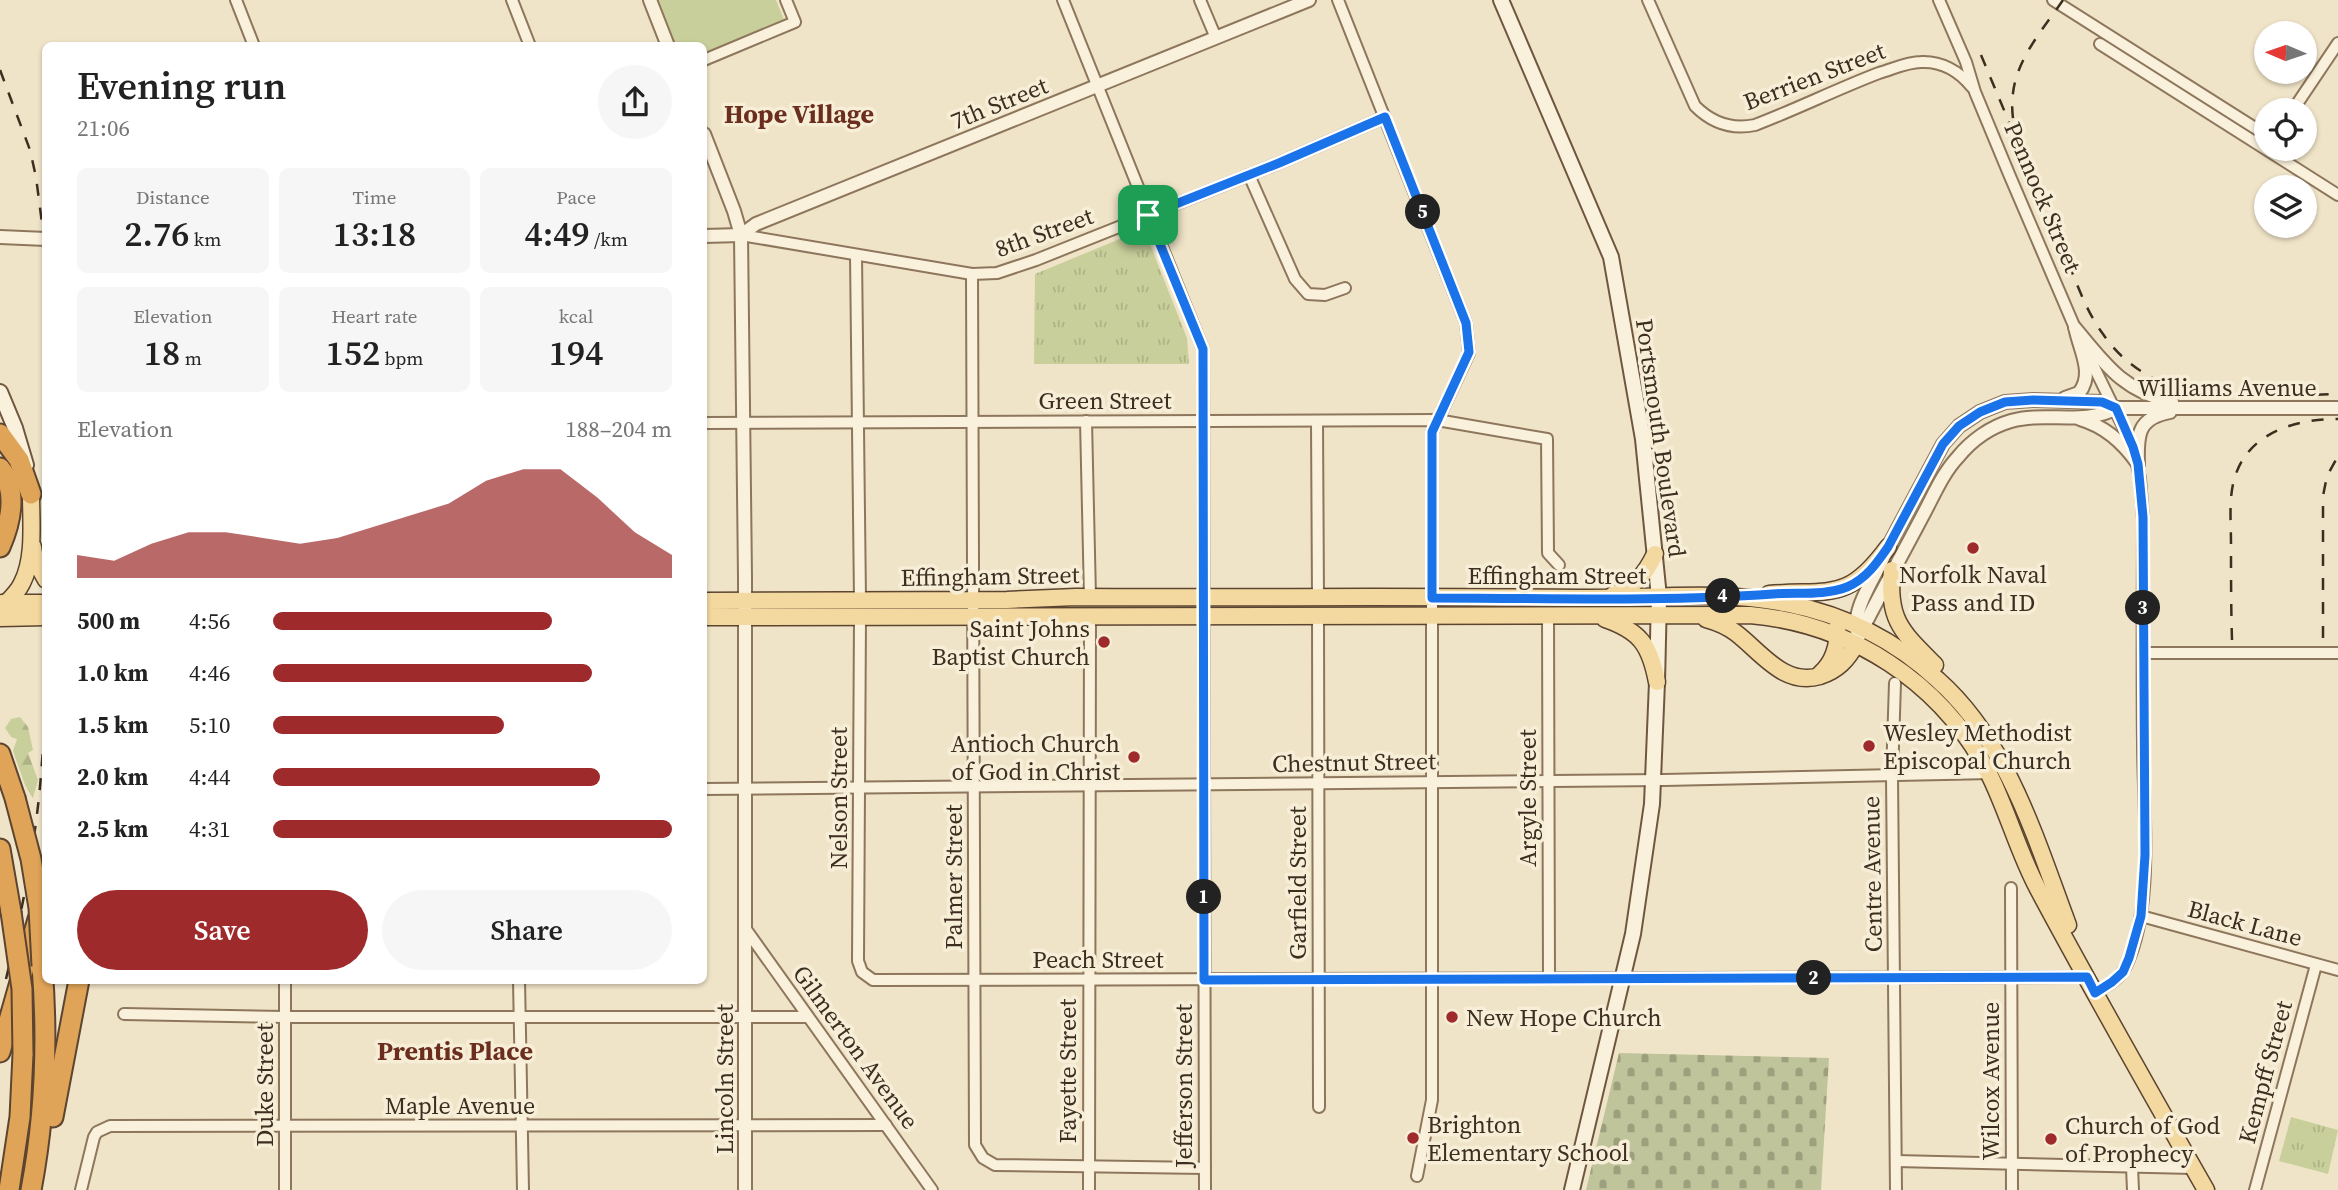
<!DOCTYPE html>
<html lang="en">
<head>
<meta charset="utf-8">
<style>
  :root { --surface:#fff; --page:#f6f6f6; --text:#222; --muted:#767676; --accent:#9e2a2b }
  body { margin:0; font-family:"Source Serif 4",serif; background:var(--page); color:var(--text); height:100vh; display:flex; flex-direction:column; font-size:26px; white-space:nowrap }
  * { box-sizing:border-box; margin:0 }
  p { font-size:23px; color:var(--muted) }
  .icon { flex:none; width:38px; height:38px; fill:none; stroke:currentColor; stroke-width:2; stroke-linecap:round; stroke-linejoin:round }
  .map { position:relative; flex:1; overflow:hidden }
  .details { position:absolute; left:42px; top:42px; width:665px; height:942px; display:flex; flex-direction:column; background:var(--surface); border-radius:10px; box-shadow:0 2px 5px #0004 }
  .details>* { flex:none }
  .needle { width:46px; rotate:272deg }
  .tools { position:absolute; left:2254px; top:21px; display:grid; gap:14px }
  .tools a { display:grid; place-items:center; width:63px; height:63px; border-radius:50%; background:var(--surface); box-shadow:0 2px 5px #0004; font-size:35px }
  .pin { position:absolute; display:grid; place-items:center; width:60px; height:60px; color:#fff; margin:-30px; border-radius:14px; box-shadow:0 4px 10px #0006 }
  .km { position:absolute; width:35px; height:35px; margin:-18px; border-radius:50%; background:#222; color:#fff; font-size:19px; line-height:35px; text-align:center }
  .round { display:grid; place-items:center; flex:none; width:74px; height:74px; border-radius:37px; background:var(--page) }
  .head { display:flex; align-items:center; justify-content:space-between; height:119px; padding:0 35px }
  h1 { font-size:38px; font-weight:600; line-height:52px }
  .metrics { display:grid; grid-template-columns:repeat(3,1fr); gap:10px; height:119px; padding:7px 35px }
  .metrics div { display:grid; align-content:center; border-radius:10px; background:var(--page); text-align:center }
  .metrics b { font-size:35px; font-weight:600 }
  .metrics small { font-size:19px; font-weight:400 }
  .metrics p { font-size:19px }
  .chart { height:196px; padding:14px 35px }
  .chart p { display:flex; justify-content:space-between }
  .chart svg { width:100%; height:126px; margin-top:7px; fill:var(--accent); opacity:.7 }
  .button { display:flex; gap:14px; margin-top:auto; padding:14px 35px }
  .button a { flex:1; height:80px; border-radius:42px; background:var(--accent); color:#fff; font-size:28px; font-weight:600; line-height:80px; text-align:center }
  .button a+a { background:var(--page); color:var(--text) }
  ul { padding:0 35px; list-style:none; font-size:23px }
  li { display:grid; grid-template-columns:112px 84px 1fr; align-items:center; height:52px }
  li i { height:18px; border-radius:9px; background:var(--accent) }
  .map>svg:first-child { display:block }
</style>
</head>
<body>
<div class="map">
<svg width="2338" height="1190" viewBox="0 0 2338 1190">
  <defs>
    <pattern id="forest-firs" width="22" height="20" patternUnits="userSpaceOnUse" patternTransform="scale(1.75)"><rect width="22" height="20" fill="#c9cf9b"/><path d="M5 1l3.5 6h-7zM16 11l3.5 6h-7z" fill="#aeb285"/></pattern>
    <pattern id="cemetery-stones" width="16" height="16" patternUnits="userSpaceOnUse" patternTransform="scale(1.75)"><rect width="16" height="16" fill="#bfc49a"/><path d="M2 7V4a2 2 0 0 1 4 0v3zM10 15v-3a2 2 0 0 1 4 0v3z" fill="#9ca07d"/></pattern>
    <pattern id="park-tufts" width="24" height="20" patternUnits="userSpaceOnUse" patternTransform="scale(1.75)"><rect width="24" height="20" fill="#c9cf9b"/><path d="M3 7l-1-3M5 7V3M7 7l1-3M15 17l-1-3M17 17v-4M19 17l1-3" fill="none" stroke="#aeb285"/></pattern>
  </defs>
  <rect width="100%" height="100%" fill="#f0e4c8"/>
  <path fill="#c9cf9b" d="M657,0h119l9,22 -81,32v-8l-29,-1z"/>
  <path fill="url(#forest-firs)" d="M20,717l8,10 5,23 -5,3 10,27 -5,18 -8,-13 -12,-34 4,-12 -6,-2 -6,-9 6,-9z"/>
  <path fill="url(#cemetery-stones)" d="M1619,1053l210,5 -8,132h-235z"/>
  <g fill="url(#park-tufts)">
    <path d="M1144,229l43,109 2,26h-155l1,-90z"/>
    <path d="M2291,1117l47,13 -10,44 -49,-13z"/>
  </g>
  <g fill="none" stroke-linecap="round" stroke-linejoin="round">
    <g stroke="#8d765c" stroke-width="14">
      <g id="minor">
        <path d="M236,0l18,46"/>
        <path d="M512,0l18,46"/>
        <path d="M1063,0l140,349 2,841"/>
        <path d="M1200,0l16,38"/>
        <path d="M1338,0l128,323 3,30 -37,79v668l-15,76"/>
        <path d="M1648,0l47,106c17,17 36,24 60,19 42,-16 82,-36 124,-52 14,-4 28,-11 42,-11 20,-1 38,9 51,25"/>
        <path d="M1939,0l27,62 9,30 34,82 66,154 58,119 7,31 3,40c0,75 -1,150 0,225 0,66 12,162 -17,223 -6,13 -19,20 -32,27"/>
        <path d="M2053,0l213,135"/>
        <path d="M2100,44l238,151"/>
        <path d="M704,60l91,-38 -9,-22"/>
        <path d="M2293,110l45,-67"/>
        <path d="M1249,175l46,104 13,15 17,1 20,-7"/>
        <path d="M741,235l231,39 25,-1 39,-13 243,-97 106,-46"/>
        <path d="M856,255l4,345"/>
        <path d="M972,274l3,871 8,13 12,7 210,3"/>
        <path d="M1086,421l4,176"/>
        <path d="M1317,421l1,177"/>
        <path d="M704,423l733,-3 110,19 1,114 11,12"/>
        <path d="M1318,616l1,491"/>
        <path d="M1548,616l1,363"/>
        <path d="M860,617l-2,344 4,11 11,8 1214,-3"/>
        <path d="M2143,653h195"/>
        <path d="M1895,683l-3,93 4,414"/>
        <path d="M704,789l960,-9 328,-7"/>
        <path d="M2011,888l1,302"/>
        <path d="M2141,916l197,54"/>
        <path d="M745,928l187,262"/>
        <path d="M285,980v210"/>
        <path d="M519,980l4,210"/>
        <path d="M124,1014l161,3h523"/>
        <path d="M1896,1161l297,7"/>
        <path d="M2132,1167l1,23"/>
        <path d="M81,1190l13,-53 3,-5 13,-6 776,-1"/>
        <path d="M1089,1190l1,-574"/>
        <path d="M2255,1190l61,-225"/>
      </g>
    </g>
    <g stroke="#8d765c" stroke-width="16">
      <g id="tertiary">
        <path d="M650,0l18,46"/>
        <path d="M704,134l30,77 7,24 4,342v613"/>
        <path d="M704,236l37,-1 15,-11 553,-224"/>
        <path d="M0,237l46,2"/>
        <path d="M2075,328c30,36 48,63 97,74"/>
        <path d="M2065,398l14,-5c15,-19 2,-40 -3,-62"/>
        <path d="M2080,419c24,7 43,23 58,45"/>
        <path d="M2138,464c-1,-30 0,-46 32,-52"/>
        <path d="M1857,631c-5,-25 22,-59 31,-84l55,-103 16,-18 21,-14 25,-10 28,-2 69,2 14,6h222"/>
        <path d="M1859,636c20,-40 42,-79 63,-119 11,-20 20,-43 36,-60 13,-16 32,-30 53,-36 34,-10 74,5 105,-13"/>
      </g>
    </g>
    <g stroke="#6f573f" stroke-width="18">
      <g id="secondary">
        <path d="M1501,0l110,257 32,182 16,158 -2,85 -5,122 -19,130 -61,256"/>
        <path d="M0,392l15,36 11,37"/>
      </g>
    </g>
    <g stroke="#5b4430" stroke-width="19">
      <g id="primary">
        <path d="M33,547l2,13 11,20"/>
        <path d="M1892,570c-5,50 10,62 43,95"/>
        <path d="M1769,594c61,-5 78,9 119,-47"/>
        <path d="M1613,595c21,-8 32,-20 42,-41"/>
        <path d="M704,601l303,-1 69,-3c168,1 335,-1 503,1 69,1 141,-9 210,6 56,11 107,37 149,76 70,62 98,160 130,245"/>
        <path d="M2,603h44"/>
        <path d="M0,609c8,-8 17,-15 22,-26 13,-25 9,-61 9,-89"/>
        <path d="M704,617l1046,-2c101,9 191,67 238,157 19,37 30,80 50,117 54,101 111,201 168,301"/>
        <path d="M0,618l46,-1"/>
        <path d="M1605,619c35,12 45,26 52,63"/>
        <path d="M1706,619c11,3 21,7 30,14 25,19 48,54 84,43 18,-6 27,-16 36,-32"/>
        <path d="M1820,674c13,-11 19,-29 17,-46"/>
      </g>
    </g>
    <g stroke="#5b4430" stroke-width="23">
      <g id="motorway">
        <path d="M0,434l19,26 12,34"/>
        <path d="M0,468c18,22 11,54 0,79"/>
        <path d="M0,754l15,44"/>
        <path d="M0,849l11,63"/>
        <path d="M0,1052l38,-133"/>
        <path d="M53,1117l26,-137"/>
        <path d="M9,1190l11,-73 3,-63"/>
        <path d="M31,1190c14,-74 17,-149 11,-224"/>
      </g>
    </g>
    <use href="#minor" stroke="#faf1dc" stroke-width="10"/>
    <use href="#tertiary" stroke="#faf1dc" stroke-width="12"/>
    <use href="#secondary" stroke="#faf1dc" stroke-width="14"/>
    <use href="#primary" stroke="#f3d9a0" stroke-width="16"/>
    <use href="#motorway" stroke="#e0a458" stroke-width="19"/>
    <g stroke="#3d2e20" stroke-width="2.5" stroke-dasharray="12 12" stroke-linecap="butt">
      <path d="M2063,0c-19,28 -46,58 -50,93 -7,49 32,115 51,160 12,27 21,57 39,81 14,21 34,37 56,47 47,22 127,14 179,13"/>
      <path d="M1981,55l28,67"/>
      <path d="M0,70l30,80 6,27 10,77"/>
      <path d="M2323,638v-142l4,-20 11,-20"/>
      <path d="M2232,640c-1,-32 -1,-65 -1,-97 0,-19 -2,-40 2,-59 11,-50 60,-65 105,-65"/>
      <path d="M6,979c17,-72 31,-143 36,-217 4,-41 3,-82 4,-123"/>
    </g>
    <g stroke="#5b4430" stroke-width="23" stroke-linecap="butt">
      <g id="motorway-bridge">
        <path d="M15,798l16,61 8,49 3,58"/>
        <path d="M11,912l11,77 1,65"/>
      </g>
    </g>
    <use href="#motorway-bridge" stroke="#e0a458" stroke-width="19"/>
  </g>
  <g fill="none" stroke-linecap="round" stroke-linejoin="round">
    <g stroke="#fff" stroke-width="14">
      <path id="route" d="M1385,117l81,206 3,29 -37,80v166c113,0 228,4 341,-4 24,-2 51,2 74,-7 19,-8 30,-24 41,-40l55,-103 16,-18 21,-14 25,-10 28,-2 69,2 14,6 17,39 5,17 5,53 2,338 -4,61 -12,42 -6,14 -11,10 -17,11 -8,-16 -883,3 -1,-631 -55,-134 131,-52z"/>
    </g>
    <use href="#route" stroke="#1a73e8" stroke-width="9"/>
  </g>
  <g fill="#9e2a2b" stroke="#f7eed8" stroke-width="2.5">
    <circle cx="1973" cy="548" r="7"/>
    <circle cx="1104" cy="642" r="7"/>
    <circle cx="1869" cy="746" r="7"/>
    <circle cx="1134" cy="757" r="7"/>
    <circle cx="1452" cy="1017" r="7"/>
    <circle cx="1413" cy="1138" r="7"/>
    <circle cx="2051" cy="1139" r="7"/>
  </g>
  <g text-anchor="middle" dominant-baseline="central" stroke-width="7" stroke-linejoin="round" paint-order="stroke">
    <g font-size="24" fill="#3d2e20" stroke="#f7eed8">
      <text transform="translate(1814 76) rotate(-21)">Berrien Street</text>
      <text transform="translate(999 103) rotate(-22)">7th Street</text>
      <text transform="translate(2043 197) rotate(67)">Pennock Street</text>
      <text transform="translate(1044 232) rotate(-20)">8th Street</text>
      <text x="2227" y="387">Williams Avenue</text>
      <text x="1105" y="400">Green Street</text>
      <text transform="translate(1661 438) rotate(82)">Portsmouth Boulevard</text>
      <text x="1557" y="575">Effingham Street</text>
      <text transform="translate(990 576) rotate(-1)">Effingham Street</text>
      <text transform="translate(1354 762) rotate(-1)">Chestnut Street</text>
      <text transform="translate(838 798) rotate(-90)">Nelson Street</text>
      <text transform="translate(1527 798) rotate(-90)">Argyle Street</text>
      <text transform="translate(1872 874) rotate(-91)">Centre Avenue</text>
      <text transform="translate(953 877) rotate(-90)">Palmer Street</text>
      <text transform="translate(1297 883) rotate(-90)">Garfield Street</text>
      <text transform="translate(2245 923) rotate(15)">Black Lane</text>
      <text x="1098" y="959">Peach Street</text>
      <text transform="translate(856 1047) rotate(54)">Gilmerton Avenue</text>
      <text transform="translate(1067 1071) rotate(-90)">Fayette Street</text>
      <text transform="translate(2265 1072) rotate(-75)">Kempff Street</text>
      <text transform="translate(724 1079) rotate(-90)">Lincoln Street</text>
      <text transform="translate(1990 1081) rotate(-90)">Wilcox Avenue</text>
      <text transform="translate(264 1085) rotate(-90)">Duke Street</text>
      <text transform="translate(1183 1086) rotate(-90)">Jefferson Street</text>
      <text x="460" y="1105">Maple Avenue</text>
    </g>
    <g font-size="24" fill="#3d2e20" stroke="#f7eed8" text-anchor="start">
      <text x="1973" y="574" text-anchor="middle">Norfolk Naval<tspan x="1973" dy="28">Pass and ID</tspan></text>
      <text x="1090" y="628" text-anchor="end">Saint Johns<tspan x="1090" dy="28">Baptist Church</tspan></text>
      <text x="1883" y="732">Wesley Methodist<tspan x="1883" dy="28">Episcopal Church</tspan></text>
      <text x="1120" y="743" text-anchor="end">Antioch Church<tspan x="1120" dy="28">of God in Christ</tspan></text>
      <text x="1466" y="1017">New Hope Church</text>
      <text x="1427" y="1124">Brighton<tspan x="1427" dy="28">Elementary School</tspan></text>
      <text x="2065" y="1125">Church of God<tspan x="2065" dy="28">of Prophecy</tspan></text>
    </g>
    <g font-size="26" font-weight="bold" fill="#6b2e1e" stroke="#f7eed8">
      <text x="799" y="114">Hope Village</text>
      <text x="455" y="1051">Prentis Place</text>
    </g>
  </g>
</svg>
<div class="tools">
<a><svg class="needle" viewBox="-14 -14 28 28"><path d="M0-13l5 13h-10z" fill="#e53935"/><path d="M0 13l5-13h-10z" fill="#767676"/></svg></a>
<a><svg class="icon" aria-label="locate" viewBox="0 0 24 24"><circle cx="12" cy="12" r="6"/><path d="M12 2v4M12 18v4M2 12h4M18 12h4"/></svg></a>
<a><svg class="icon" aria-label="layers" viewBox="0 0 24 24"><path d="M12 4l9 5-9 5-9-5zM3 14l9 5 9-5"/></svg></a>
</div>
<div class="pin" style="left:1148px;top:215px;background:#1e9e55"><svg class="icon" aria-label="arrive" viewBox="0 0 24 24"><path d="M6 21V4h12l-3 4 3 4H6"/></svg></div>
<b class="km" style="left:1204px;top:897px">1</b>
<b class="km" style="left:1814px;top:978px">2</b>
<b class="km" style="left:2143px;top:608px">3</b>
<b class="km" style="left:1723px;top:596px">4</b>
<b class="km" style="left:1423px;top:212px">5</b>
<section class="details">
<div class="head"><div><h1>Evening run</h1><p>21:06</p></div><a class="round"><svg class="icon" aria-label="share" viewBox="0 0 24 24"><path d="M12 15V3M7 8l5-5 5 5M5 13v7h14v-7"/></svg></a></div>
<div class="metrics">
<div><p>Distance</p><b>2.76<small> km</small></b></div>
<div><p>Time</p><b>13:18</b></div>
<div><p>Pace</p><b>4:49<small> /km</small></b></div>
</div>
<div class="metrics">
<div><p>Elevation</p><b>18<small> m</small></b></div>
<div><p>Heart rate</p><b>152<small> bpm</small></b></div>
<div><p>kcal</p><b>194</b></div>
</div>
<div class="chart"><p><span>Elevation</span>188–204 m</p>
<svg viewBox="0 0 160 44" preserveAspectRatio="none"><path d="M0 44V36L10 38L20 32L30 28L40 28L50 30L60 32L70 30L80 26L90 22L100 18L110 10L120 6L130 6L140 16L150 28L160 36V44z"/></svg>
</div>
<ul>
<li><b>500 m</b>4:56<i style="width:70%"></i></li>
<li><b>1.0 km</b>4:46<i style="width:80%"></i></li>
<li><b>1.5 km</b>5:10<i style="width:58%"></i></li>
<li><b>2.0 km</b>4:44<i style="width:82%"></i></li>
<li><b>2.5 km</b>4:31<i style="width:100%"></i></li>
</ul>
<div class="button"><a>Save</a><a>Share</a></div>
</section>
</div>
</body>
</html>
